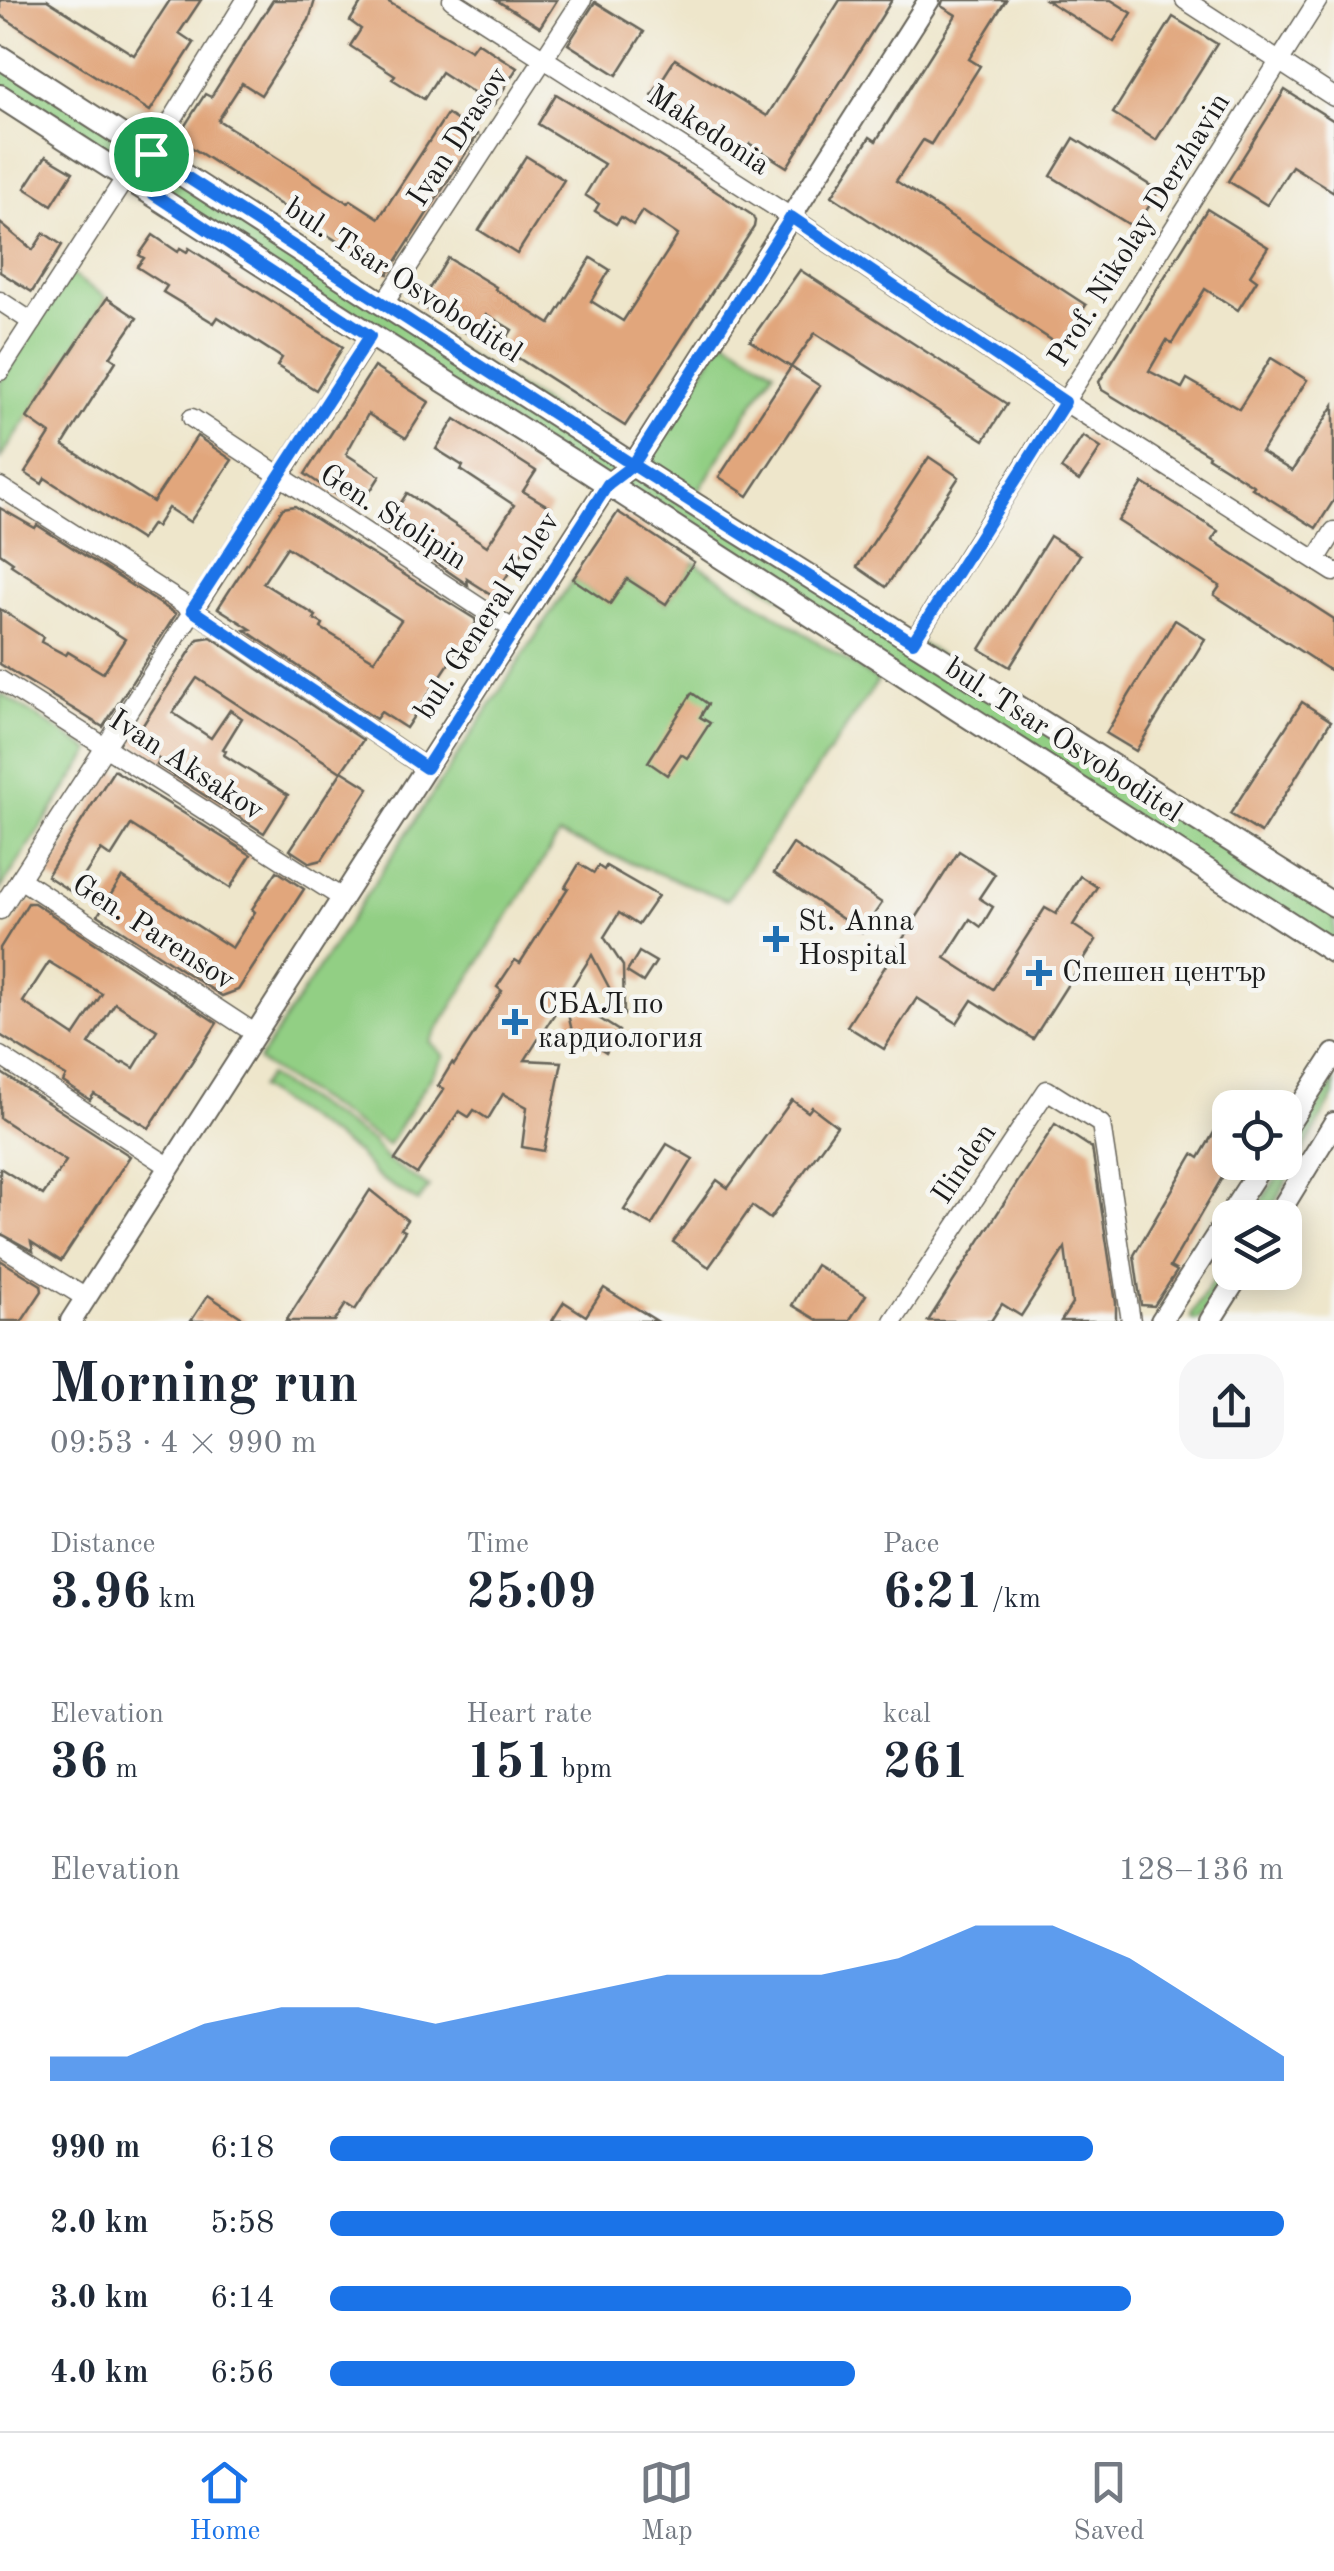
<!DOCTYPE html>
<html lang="en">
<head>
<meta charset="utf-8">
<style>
  :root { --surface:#fff; --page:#f6f6f7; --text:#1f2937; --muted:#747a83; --line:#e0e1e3; --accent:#1a73e8 }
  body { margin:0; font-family:"Old Standard TT",serif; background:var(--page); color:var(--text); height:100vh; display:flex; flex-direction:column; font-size:38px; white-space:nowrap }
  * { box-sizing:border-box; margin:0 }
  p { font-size:32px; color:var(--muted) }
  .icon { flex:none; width:55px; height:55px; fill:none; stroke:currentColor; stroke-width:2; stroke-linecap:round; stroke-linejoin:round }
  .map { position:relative; height:1321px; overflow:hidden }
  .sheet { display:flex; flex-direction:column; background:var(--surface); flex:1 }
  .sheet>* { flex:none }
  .controls { position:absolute; left:1212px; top:1090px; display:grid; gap:20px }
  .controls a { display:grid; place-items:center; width:90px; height:90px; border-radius:20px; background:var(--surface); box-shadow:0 5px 25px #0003; font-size:50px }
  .pin { position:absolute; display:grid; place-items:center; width:85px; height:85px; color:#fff; margin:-42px; border:5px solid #fff; border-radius:50%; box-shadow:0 2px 10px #0007 }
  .round { display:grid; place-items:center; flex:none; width:105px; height:105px; border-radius:30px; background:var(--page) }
  .headline { display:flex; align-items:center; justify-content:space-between; height:170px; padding:0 50px }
  h1 { font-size:55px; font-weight:600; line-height:75px }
  .metrics { display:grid; grid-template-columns:repeat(3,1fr); gap:15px; height:170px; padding:10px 50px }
  .metrics div { display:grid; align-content:center }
  .metrics b { font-size:50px; font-weight:600 }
  .metrics small { font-size:28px; font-weight:400 }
  .metrics p { font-size:28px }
  .chart { height:280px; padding:20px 50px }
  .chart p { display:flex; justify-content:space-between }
  .chart svg { width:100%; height:180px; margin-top:10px; fill:var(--accent); opacity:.7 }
  ul { padding:0 50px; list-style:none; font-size:32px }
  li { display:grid; grid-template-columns:160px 120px 1fr; align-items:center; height:75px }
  li i { height:25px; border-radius:12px; background:var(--accent) }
  .tab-bar { display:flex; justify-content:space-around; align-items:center; height:140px; border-top:2px solid var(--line); background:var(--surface); font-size:28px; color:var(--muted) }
  .tab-bar a { display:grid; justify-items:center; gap:5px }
  .tab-bar .selected { color:var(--accent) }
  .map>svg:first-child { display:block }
</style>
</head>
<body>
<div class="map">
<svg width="1334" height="1321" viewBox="0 0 1334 1321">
  <rect width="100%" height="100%" fill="#f6f6f2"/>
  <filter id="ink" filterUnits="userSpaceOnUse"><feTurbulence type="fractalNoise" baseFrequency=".01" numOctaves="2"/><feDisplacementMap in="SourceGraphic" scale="20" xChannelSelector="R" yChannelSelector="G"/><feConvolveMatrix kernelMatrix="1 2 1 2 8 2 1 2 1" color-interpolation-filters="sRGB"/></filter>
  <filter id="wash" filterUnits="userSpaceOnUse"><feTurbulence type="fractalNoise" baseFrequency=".0048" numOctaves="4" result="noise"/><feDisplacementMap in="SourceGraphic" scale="40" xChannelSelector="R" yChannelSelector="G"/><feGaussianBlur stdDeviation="2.25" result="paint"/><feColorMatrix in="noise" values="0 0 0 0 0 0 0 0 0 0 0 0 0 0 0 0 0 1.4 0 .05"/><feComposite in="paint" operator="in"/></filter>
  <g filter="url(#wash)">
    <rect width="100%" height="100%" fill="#eee6cb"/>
    <g fill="#92cf84" stroke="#577650" stroke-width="2.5">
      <path d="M0,57l1334,849v46l-1334,-856z"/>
      <path d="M70,274l37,24 -107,161v-77z"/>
      <path d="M724,338l50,32 -77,124 -52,-34z"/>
      <path d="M694,562l184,119 -151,219 -168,-65 -129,207 14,14 -56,89 -130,-84 315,-482 37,24 17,-24 39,25z"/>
      <path d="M0,693l91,58 -91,139z"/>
      <path d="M268,1076l104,65 16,20 41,26 -11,15 -43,-27 -18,-22 -98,-65z"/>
      <path d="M1334,1081v14l-67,122 -15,1z"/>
      <path d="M1230,1254v19l-30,45 -5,2 -4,-2 1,-5z"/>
    </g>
    <g id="blocks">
      <g fill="#e1a67b" fill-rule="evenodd">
        <path d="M0,0h47l87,55 36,-55h31l-22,33 15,10 -44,68 -150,-96z"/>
        <path d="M273,0h42l-6,20 -48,75 -19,-12 -24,37 130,83 3,-3 28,18 68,-104 31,20 -90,140 -211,-136 28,-44 6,3z"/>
        <path d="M363,0h22l86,50 6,-8 40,26 -24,38 -52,-34 -17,27 -32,-20 3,-4 -45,-29 11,-17 -11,-8z"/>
        <path d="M496,0h61l-17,27z"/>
        <path d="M840,0h52l-105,167 -37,-23 -6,9 -92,-58 23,-36 92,57z"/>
        <path d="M943,0h63l-37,59 11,7 -49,78 -8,-4 -27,41 190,124 -27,40 -227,-149 38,-59 6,4 80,-126 -15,-9z"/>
        <path d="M1046,0h65l21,13 -18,29z"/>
        <path d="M595,2l49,30 -27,43 -49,-31z"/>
        <path d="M1173,17l44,27 -61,96 -43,-27z"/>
        <path d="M1285,90l49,31v71l-42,-26 -25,39 -39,-24z"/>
        <path d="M556,94l133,80 63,41 3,6 -1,6 -129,199 -124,-79 11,-17 -26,-16 -11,17 -4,-3 -3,6 -49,-29 29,-47 48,29 -1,2 55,35 41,-66 19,12 -19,31 32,20 11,-17 44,-69 -36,-24 -9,14 -12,-8 -5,7 -21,-13 4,-7 -14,-9 19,-31 -66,-40z"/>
        <path d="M1074,138l85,53 -24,37 -84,-52z"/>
        <path d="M46,156l27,16 -21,33 -27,-17z"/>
        <path d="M526,156l38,24 -47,74 -38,-24z"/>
        <path d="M1207,209l61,38 -18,28 7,5 -19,30 -33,-21 -33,54 -5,-3 -18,31 33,17 5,-9 52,30 32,-51 36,22 -46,72 31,19 42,-66v95l-18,28 -64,-40 2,-2 -46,-29 1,-2 -107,-65 -3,-8z"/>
        <path d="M0,223l33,27 11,-17 18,12 -30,47 -32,-20z"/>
        <path d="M153,235l25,17 2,-4 7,4 2,-4 154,99 -27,43 -39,-24 5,-8 -64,-41 -4,6 -51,-31 4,-6 -30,-19 7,-9 -5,-3z"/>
        <path d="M800,270l207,134 -23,36 -169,-107 -24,34 -41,-26z"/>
        <path d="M107,298l30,20 -27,39 6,4 -53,84 90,57 44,-66 35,24 -42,62 -22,-14 -12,19 -4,-3 -11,16 -96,-62 -3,6 -17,-11 25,-39 -23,-16z"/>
        <path d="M374,367l55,35 -23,36 -38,-24 -22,40 34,22 -22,34 -53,-36z"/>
        <path d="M791,367l29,19 -72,110 -29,-19z"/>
        <path d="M455,419l81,52 -13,20 28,17 -57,88 -27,-17 1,6 -83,-57 22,-35 80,53 14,-21 13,-20 -53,-35 2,-4 -27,-17z"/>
        <path d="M1083,436l18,12 -22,33 -18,-12z"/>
        <path d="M929,457l30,20 -73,110 -29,-20z"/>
        <path d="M1143,483l75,48 -6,9 122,79v54l-120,-78 6,-9 -102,-65z"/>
        <path d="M295,506l180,113 1,4 -70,105 -25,-16 -5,7 -131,-89 6,-1 -33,-21 65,-100zM287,547l114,73 -27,40 -53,-32 2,-4 -9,-5 2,-3 -53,-33z"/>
        <path d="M0,508l35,20 2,-3 139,89 -73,113 -103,-63v-55l43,28 -2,5 25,13 2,-3 35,21 22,-34 -114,-74 2,-3 -13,-9z"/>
        <path d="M618,512l76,50 -28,42 -39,-25 -17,25 -37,-25z"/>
        <path d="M1050,536l30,19 -70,112 -30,-18z"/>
        <path d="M1175,620l30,19 -69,112 -30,-18z"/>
        <path d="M211,637l152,103 -22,32 -144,-94 -24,35 38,25 19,-28 12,8 -19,31 3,2 -2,4 64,40 -24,38 -107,-68 3,-5 -28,-18 66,-103z"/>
        <path d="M692,693l16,11 -8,13 10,6 -23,35 -6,-4 -14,21 -19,-13z"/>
        <path d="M1302,702l29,19 -70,112 -31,-19z"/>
        <path d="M114,770l137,85 -21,33 -99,-63 -20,32 -10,-7 -28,43 -26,-17z"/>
        <path d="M342,771l27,17 -47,72 -12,3 -20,-13z"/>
        <path d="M793,844l89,59 -20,29 -88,-59z"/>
        <path d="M959,851l36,23 -16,24 14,9 -12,20 -11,-8 -25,39 48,31 52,-81 11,6 24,-38 17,11 -24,38 23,15 -63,99 -61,-39 -15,23 -40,-25 -33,51 -37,-23z"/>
        <path d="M579,864l15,9 4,-7 6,4 2,-4 52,30 -20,29 -19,-12 -15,24 19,29 1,50 -32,-61 -67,105 37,2 -18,89 -22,-4 5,-40 -24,-13 -15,25 -14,-9 -5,7 -10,-6 -42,63 -22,-14 49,-71 -6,-3 14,-23 2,2 48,-74 -5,-4 18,-27 5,3 48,-75 -3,-1z"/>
        <path d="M277,871l27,18 -66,101 -16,6 -124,-81 24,-38 110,71 23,-36 -3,-3z"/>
        <path d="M28,903h6l183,120 -68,105 -55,-34 -4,6 -27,-18 3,-6 -66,-41v-87zM49,962l53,32 -28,42 -51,-34zM115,1003l42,27 -23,38 -10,-6 -2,2 -33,-20z"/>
        <path d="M639,952l17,10 -13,20 -16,-10z"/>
        <path d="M586,1010l33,21 -13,22 -34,-22 -4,-17z"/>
        <path d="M0,1072l130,84 -69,105 -30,-19 2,9 -33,-18v-65l43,27 23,-34 -66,-43z"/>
        <path d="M792,1100l16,12 4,-5 25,19 -67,93 -18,-13 -43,61 -36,-25 44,-62 11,8z"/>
        <path d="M1055,1124l37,24 24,155v18h-55l11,-17 -7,-56 -44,68 -19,-12 -11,17h-63z"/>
        <path d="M1216,1129l14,9v26l-60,103 7,4 -23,35 -13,-1 -7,-50 59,-101 6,4z"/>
        <path d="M667,1144l26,15 -41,66 -28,-15z"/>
        <path d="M370,1190l37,30 -6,9 4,2 -28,45 -22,34 -9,-6 -11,17h-49z"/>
        <path d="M0,1260l41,25 1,6 -20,30h-22z"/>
        <path d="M816,1265l50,30 -17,26h-30l-27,-16z"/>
        <path d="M604,1288l53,33h-105l12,-19 22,14z"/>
        <path d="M208,1295l39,26h-56z"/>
      </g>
    </g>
  </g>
  <g filter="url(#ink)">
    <use href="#blocks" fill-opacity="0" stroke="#666359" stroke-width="2.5"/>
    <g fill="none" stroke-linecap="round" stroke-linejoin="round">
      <g stroke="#666359" stroke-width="21">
        <g id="minor">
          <path d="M452,0l339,217 274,185 269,170"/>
          <path d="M1185,0l149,97"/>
          <path d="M0,301l32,21"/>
          <path d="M383,305l199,-305"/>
          <path d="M0,371l126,-194 25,-23 95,-154"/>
          <path d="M192,418l322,212"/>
          <path d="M0,487l193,123 233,158"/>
          <path d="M1316,560l18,-29"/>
          <path d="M913,642l405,-642"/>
          <path d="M0,680l342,218"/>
          <path d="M20,879l236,155"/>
          <path d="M0,910l371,-575"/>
          <path d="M0,1056l170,111"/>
          <path d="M0,1245l86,53"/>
          <path d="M893,1321l154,-231 54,34 30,197"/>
        </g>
      </g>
      <g stroke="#666359" stroke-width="24">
        <g id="tertiary">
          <path d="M1285,1130l49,-76"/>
          <path d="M1276,1218l58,-95"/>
          <path d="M71,1321l537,-837 25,-19 296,-465"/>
          <path d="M1161,1321l103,-159"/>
          <path d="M1210,1321l31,-49"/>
        </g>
      </g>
      <g stroke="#666359" stroke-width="26">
        <g id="secondary">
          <path d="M0,57l673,434 661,414"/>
          <path d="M0,96l371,239 212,133 751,484"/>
        </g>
      </g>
      <use href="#minor" stroke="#fff" stroke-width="18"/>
      <use href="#tertiary" stroke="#fff" stroke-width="20"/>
      <use href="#secondary" stroke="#fff" stroke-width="22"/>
    </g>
  </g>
  <g fill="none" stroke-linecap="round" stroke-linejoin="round" filter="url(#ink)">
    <g stroke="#fff" stroke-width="20">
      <path id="route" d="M151,154l-25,22 244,160 -178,274 234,158 182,-284 25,-19 158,-248 274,185 -152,240 -280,-177 -482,-311"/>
    </g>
    <use href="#route" stroke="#1a73e8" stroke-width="12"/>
  </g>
  <g fill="#1f6fb2" stroke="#f6f6f2" stroke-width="4">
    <path d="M771 924h10v10h10v10h-10v10h-10v-10h-10v-10h10z"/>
    <path d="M1034 958h10v10h10v10h-10v10h-10v-10h-10v-10h10z"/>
    <path d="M510 1007h10v10h10v10h-10v10h-10v-10h-10v-10h10z"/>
  </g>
  <g text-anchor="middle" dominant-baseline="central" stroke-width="9" stroke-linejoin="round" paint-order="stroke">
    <g font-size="30" fill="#1c1c1c" stroke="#f6f6f2">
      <text transform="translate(708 131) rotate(33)">Makedonia</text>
      <text transform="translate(459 137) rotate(-57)">Ivan Drasov</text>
      <text transform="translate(1140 230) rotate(-58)">Prof. Nikolay Derzhavin</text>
      <text transform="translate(403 281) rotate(33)">bul. Tsar Osvoboditel</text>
      <text transform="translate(393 518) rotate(33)">Gen. Stolipin</text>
      <text transform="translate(488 616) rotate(-57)">bul. General Kolev</text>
      <text transform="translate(1063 741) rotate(33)">bul. Tsar Osvoboditel</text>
      <text transform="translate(186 766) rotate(33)">Ivan Aksakov</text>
      <text transform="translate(153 933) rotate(33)">Gen. Parensov</text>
      <text transform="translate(965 1164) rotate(-56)">Ilinden</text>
    </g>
    <g font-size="30" fill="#1c1c1c" stroke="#f6f6f2" text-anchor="start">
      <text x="798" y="922">St. Anna<tspan x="798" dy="34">Hospital</tspan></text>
      <text x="1062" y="973">Спешен център</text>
      <text x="538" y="1005">СБАЛ по<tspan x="538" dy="34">кардиология</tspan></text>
    </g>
  </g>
</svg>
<div class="controls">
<a><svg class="icon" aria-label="locate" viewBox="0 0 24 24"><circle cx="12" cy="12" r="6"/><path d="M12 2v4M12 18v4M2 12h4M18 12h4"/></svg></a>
<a><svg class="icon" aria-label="layers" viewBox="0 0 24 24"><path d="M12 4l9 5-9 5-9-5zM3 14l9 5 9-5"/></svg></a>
</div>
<div class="pin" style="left:151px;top:154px;background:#1e9e55"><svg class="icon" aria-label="arrive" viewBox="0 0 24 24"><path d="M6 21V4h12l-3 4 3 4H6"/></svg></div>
</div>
<section class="sheet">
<div class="headline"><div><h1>Morning run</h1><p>09:53 · 4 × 990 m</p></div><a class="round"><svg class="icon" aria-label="share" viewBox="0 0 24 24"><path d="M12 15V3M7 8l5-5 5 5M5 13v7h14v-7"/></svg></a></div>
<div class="metrics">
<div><p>Distance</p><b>3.96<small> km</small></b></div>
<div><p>Time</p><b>25:09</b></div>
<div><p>Pace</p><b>6:21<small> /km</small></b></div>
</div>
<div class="metrics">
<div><p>Elevation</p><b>36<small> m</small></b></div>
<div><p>Heart rate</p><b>151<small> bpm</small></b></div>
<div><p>kcal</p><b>261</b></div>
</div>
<div class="chart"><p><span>Elevation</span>128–136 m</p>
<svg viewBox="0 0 160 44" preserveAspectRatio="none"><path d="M0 44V38L10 38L20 30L30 26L40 26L50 30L60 26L70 22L80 18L90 18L100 18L110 14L120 6L130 6L140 14L150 26L160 38V44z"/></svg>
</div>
<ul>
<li><b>990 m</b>6:18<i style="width:80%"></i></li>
<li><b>2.0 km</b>5:58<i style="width:100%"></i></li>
<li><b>3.0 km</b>6:14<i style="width:84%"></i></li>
<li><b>4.0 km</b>6:56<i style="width:55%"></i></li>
</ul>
</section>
<nav class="tab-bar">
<a class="selected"><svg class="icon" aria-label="home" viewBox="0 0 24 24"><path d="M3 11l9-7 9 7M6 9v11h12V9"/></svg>Home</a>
<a><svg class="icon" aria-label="map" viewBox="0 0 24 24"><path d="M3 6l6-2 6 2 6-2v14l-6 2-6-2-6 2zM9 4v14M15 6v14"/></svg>Map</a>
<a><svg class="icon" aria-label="saved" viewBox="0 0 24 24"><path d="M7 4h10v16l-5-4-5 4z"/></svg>Saved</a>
</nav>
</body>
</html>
